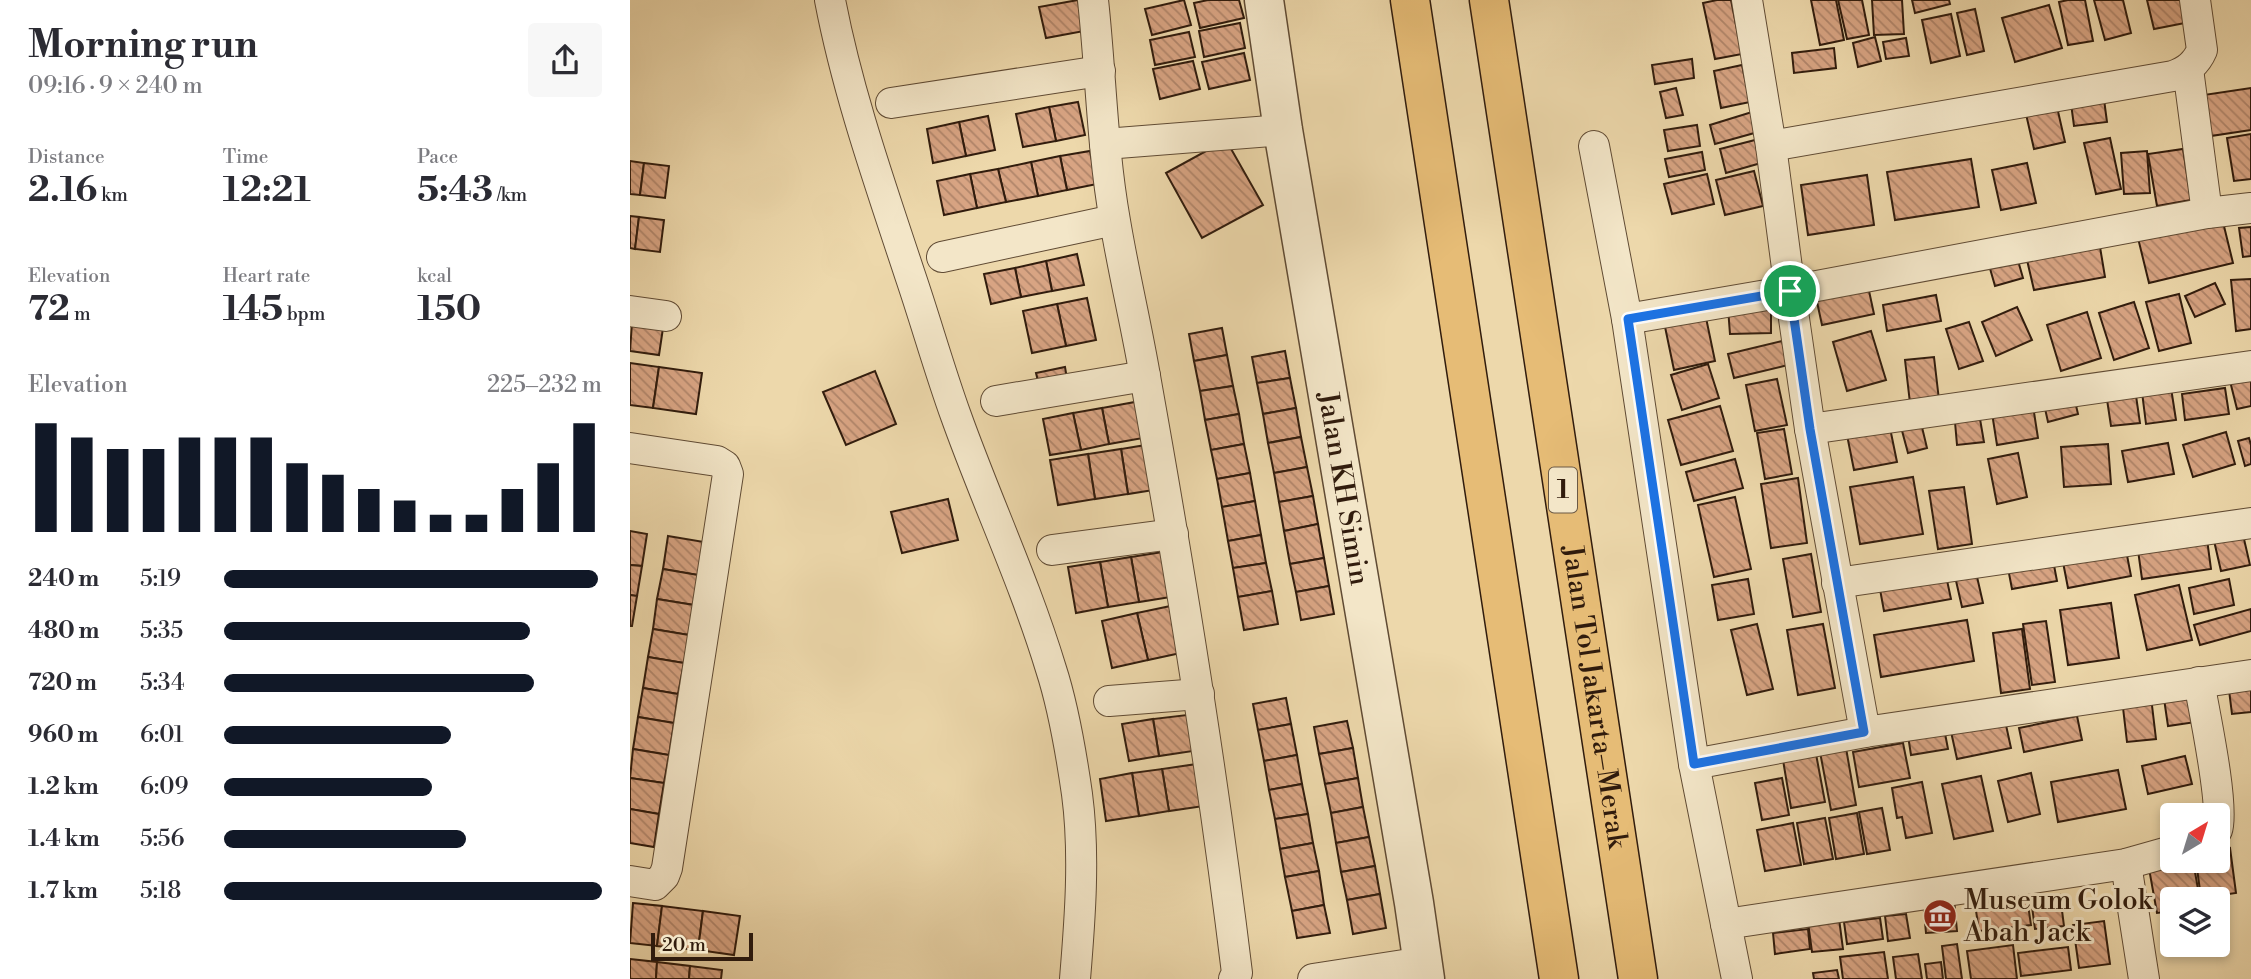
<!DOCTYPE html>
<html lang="en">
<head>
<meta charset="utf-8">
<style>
  :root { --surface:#fff; --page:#f7f7f7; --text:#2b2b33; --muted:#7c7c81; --accent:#111827 }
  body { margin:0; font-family:"Libre Bodoni",serif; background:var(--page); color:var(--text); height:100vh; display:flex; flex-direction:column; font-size:26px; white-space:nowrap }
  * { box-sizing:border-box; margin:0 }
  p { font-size:23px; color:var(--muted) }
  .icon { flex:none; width:38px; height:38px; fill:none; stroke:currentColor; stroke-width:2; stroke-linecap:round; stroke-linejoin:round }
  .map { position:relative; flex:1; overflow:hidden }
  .sheet { display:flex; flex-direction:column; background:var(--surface); width:630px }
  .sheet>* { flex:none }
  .needle { width:46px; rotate:38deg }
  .fabs { position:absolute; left:1530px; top:803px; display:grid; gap:14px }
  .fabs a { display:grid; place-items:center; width:70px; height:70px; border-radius:7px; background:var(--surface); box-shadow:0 4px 10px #0003; font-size:35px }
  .scale { position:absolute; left:21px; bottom:18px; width:102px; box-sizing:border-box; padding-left:7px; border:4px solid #311c0d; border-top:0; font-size:19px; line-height:24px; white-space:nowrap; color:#311c0d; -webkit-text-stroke:5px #f3e6c8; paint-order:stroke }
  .pin { position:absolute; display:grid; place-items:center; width:60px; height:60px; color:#fff; margin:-30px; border:4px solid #fff; border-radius:50%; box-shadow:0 2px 7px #0007 }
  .round { display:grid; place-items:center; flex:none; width:74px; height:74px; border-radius:7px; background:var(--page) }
  .headline { display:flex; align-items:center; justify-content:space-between; height:119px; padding:0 28px }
  h1 { font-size:38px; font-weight:700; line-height:52px }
  .figures { display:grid; grid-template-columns:repeat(3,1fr); gap:10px; height:119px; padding:7px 28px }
  .figures div { display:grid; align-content:center }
  .figures b { font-size:35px; font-weight:700 }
  .figures small { font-size:19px; font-weight:400 }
  .figures p { font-size:19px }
  .chart { height:196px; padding:14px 28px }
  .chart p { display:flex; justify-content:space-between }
  .chart svg { width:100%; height:126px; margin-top:7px; stroke:var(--accent); stroke-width:6 }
  ul { padding:0 28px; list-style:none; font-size:23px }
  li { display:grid; grid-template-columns:112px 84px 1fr; align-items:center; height:52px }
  li i { height:18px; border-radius:9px; background:var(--accent) }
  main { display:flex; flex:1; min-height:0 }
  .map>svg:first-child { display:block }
</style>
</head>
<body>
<main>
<section class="sheet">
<div class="headline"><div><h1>Morning run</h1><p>09:16 · 9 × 240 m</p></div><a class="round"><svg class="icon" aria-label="share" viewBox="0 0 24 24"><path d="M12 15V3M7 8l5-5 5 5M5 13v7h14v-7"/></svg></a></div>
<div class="figures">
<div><p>Distance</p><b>2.16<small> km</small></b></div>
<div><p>Time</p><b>12:21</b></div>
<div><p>Pace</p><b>5:43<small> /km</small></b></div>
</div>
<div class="figures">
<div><p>Elevation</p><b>72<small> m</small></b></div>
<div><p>Heart rate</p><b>145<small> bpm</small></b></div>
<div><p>kcal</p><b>150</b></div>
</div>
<div class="chart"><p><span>Elevation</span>225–232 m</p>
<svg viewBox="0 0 160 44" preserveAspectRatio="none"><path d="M5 44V6M15 44V11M25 44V15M35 44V15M45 44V11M55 44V11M65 44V11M75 44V20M85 44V24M95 44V29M105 44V33M115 44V38M125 44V38M135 44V29M145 44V20M155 44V6"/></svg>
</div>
<ul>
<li><b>240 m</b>5:19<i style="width:99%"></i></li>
<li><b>480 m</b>5:35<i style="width:81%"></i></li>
<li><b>720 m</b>5:34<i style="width:82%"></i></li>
<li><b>960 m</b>6:01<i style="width:60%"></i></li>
<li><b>1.2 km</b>6:09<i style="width:55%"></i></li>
<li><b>1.4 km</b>5:56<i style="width:64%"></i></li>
<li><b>1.7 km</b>5:18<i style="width:100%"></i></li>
</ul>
</section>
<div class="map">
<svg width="1621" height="979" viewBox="0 0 1621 979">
  <defs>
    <pattern id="building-back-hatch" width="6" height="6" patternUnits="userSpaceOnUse" patternTransform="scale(1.75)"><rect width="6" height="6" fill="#d8a483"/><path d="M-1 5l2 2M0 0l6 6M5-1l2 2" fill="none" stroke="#b0856a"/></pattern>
  </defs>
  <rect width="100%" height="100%" fill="#edd8ab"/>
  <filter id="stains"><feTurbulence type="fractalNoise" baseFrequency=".00286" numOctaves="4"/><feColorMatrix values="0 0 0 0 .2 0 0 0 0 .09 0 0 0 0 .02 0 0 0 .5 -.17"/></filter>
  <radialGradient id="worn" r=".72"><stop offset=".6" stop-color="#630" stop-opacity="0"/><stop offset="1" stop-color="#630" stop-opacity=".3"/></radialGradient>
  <g fill="url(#building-back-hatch)" stroke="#311c0d" stroke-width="2">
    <path d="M448,0l6,31 -38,7 -7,-31z"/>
    <path d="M554,0l7,25 -39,10 -7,-26z"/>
    <path d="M578,0h31l5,18 -44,10 -6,-25z"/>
    <path d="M1087,0h14l11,54 -27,5 -12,-56z"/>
    <path d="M1181,0h25l8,40 -24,5z"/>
    <path d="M1208,0h24l7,35 -22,4z"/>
    <path d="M1242,0h30l2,34 -30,1z"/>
    <path d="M1282,0h37l1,4 -35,9z"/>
    <path d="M1438,0h17l8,41 -25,4 -9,-43z"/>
    <path d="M1464,0h29l8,33 -26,7z"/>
    <path d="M1517,0h38l5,22 -36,7z"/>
    <path d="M1419,5l13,43 -47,14 -13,-44z"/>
    <path d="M1345,9l9,42 -17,4 -10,-42z"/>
    <path d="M1321,14l9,42 -29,7 -9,-43z"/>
    <path d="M610,23l5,25 -41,9 -5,-26z"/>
    <path d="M559,32l6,25 -40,8 -5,-25z"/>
    <path d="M1245,37l6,24 -23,6 -5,-24z"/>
    <path d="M1276,38l3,18 -23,3 -3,-17z"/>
    <path d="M1204,48l2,20 -42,5 -2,-20z"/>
    <path d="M614,53l6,27 -41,9 -7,-27z"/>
    <path d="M1062,59l2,19 -39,6 -3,-19z"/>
    <path d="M563,61l7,28 -40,10 -7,-30z"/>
    <path d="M1112,65l8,37 -29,6 -7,-37z"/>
    <path d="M1046,88l7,27 -17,3 -6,-26z"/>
    <path d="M1621,88v42l-47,7 -7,-41z"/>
    <path d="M1473,92l4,30 -33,4 -4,-30z"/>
    <path d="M448,102l7,33 -29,6 -7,-34z"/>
    <path d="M419,107l7,34 -33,6 -7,-33z"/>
    <path d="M1427,107l8,35 -31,7 -8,-35z"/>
    <path d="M1122,112l6,20 -43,12 -5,-19z"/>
    <path d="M358,116l7,34 -29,6 -7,-34z"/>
    <path d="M329,122l7,34 -33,7 -6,-34z"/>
    <path d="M1067,125l3,21 -32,5 -4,-21z"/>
    <path d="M1621,134v45l-17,2 -7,-43z"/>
    <path d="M1480,138l11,51 -25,5 -12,-51z"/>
    <path d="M596,140l37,65 -61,33 -36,-65z"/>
    <path d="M1125,140l6,23 -35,10 -6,-24z"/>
    <path d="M1553,149l8,51 -34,6 -9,-52z"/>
    <path d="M460,151l7,33 -30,6 -7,-34z"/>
    <path d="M1517,151l3,42 -26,1 -3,-41z"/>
    <path d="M1072,152l3,18 -36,7 -4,-18z"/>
    <path d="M430,156l7,34 -29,6 -7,-34z"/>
    <path d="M1341,159l8,48 -84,13 -8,-48z"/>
    <path d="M0,161l14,2 -4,32 -10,-1z"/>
    <path d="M401,162l7,34 -32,6 -8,-33z"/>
    <path d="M14,163l25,3 -4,32 -25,-3z"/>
    <path d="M1397,163l9,40 -35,7 -9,-40z"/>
    <path d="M368,169l8,33 -29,6 -7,-34z"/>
    <path d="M1124,171l9,35 -38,9 -9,-35z"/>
    <path d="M340,174l7,34 -33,7 -7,-34z"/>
    <path d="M1077,174l7,30 -42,10 -8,-30z"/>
    <path d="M1237,175l7,50 -66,10 -7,-50z"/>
    <path d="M0,216l9,1 -4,32 -5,-1z"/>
    <path d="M9,217l25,3 -4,32 -25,-3z"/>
    <path d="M1592,218l11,45 -84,20 -11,-45z"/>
    <path d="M1621,227v29l-8,1 -4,-29z"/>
    <path d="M1470,247l5,30 -71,13 -7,-30z"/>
    <path d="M1385,250l8,28 -28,8 -8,-28z"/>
    <path d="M447,254l7,31 -32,6 -6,-30z"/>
    <path d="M416,261l6,30 -31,6 -6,-29z"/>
    <path d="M385,268l6,29 -30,7 -7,-30z"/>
    <path d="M1236,277l8,37 -52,11 -8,-37z"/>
    <path d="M1621,279v50l-15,2 -5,-51z"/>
    <path d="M1585,283l10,21 -30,13 -10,-21z"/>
    <path d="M1549,294l12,49 -32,8 -13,-49z"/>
    <path d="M1306,295l5,26 -54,10 -4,-26z"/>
    <path d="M457,298l9,42 -30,6 -9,-42z"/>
    <path d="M1504,302l15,46 -35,12 -15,-47z"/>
    <path d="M427,304l9,42 -34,7 -9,-42z"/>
    <path d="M1141,307v26l-41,1 -2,-26z"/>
    <path d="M1387,307l15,33 -36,16 -14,-34z"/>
    <path d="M1457,312l14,46 -40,13 -14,-46z"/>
    <path d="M1075,313l10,48 -41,9 -10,-48z"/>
    <path d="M1339,322l14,39 -24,8 -13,-40z"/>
    <path d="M2,323l31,5 -4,27 -29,-4z"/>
    <path d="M592,328l5,27 -33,6 -5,-27z"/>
    <path d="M1241,331l15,49 -39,11 -14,-49z"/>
    <path d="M1152,341l6,24 -54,13 -6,-24z"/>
    <path d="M655,351l5,27 -33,5 -5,-26z"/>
    <path d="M597,355l6,31 -33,5 -6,-30z"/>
    <path d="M1304,357l5,43 -29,3 -5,-43z"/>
    <path d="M0,363l29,4 -6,41 -23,-3z"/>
    <path d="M1078,364l11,34 -37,12 -11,-35z"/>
    <path d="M29,367l43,6 -6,41 -43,-6z"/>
    <path d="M435,367l2,12 -28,6 -3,-12z"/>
    <path d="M245,371l21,53 -50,21 -23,-53z"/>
    <path d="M1621,376v30l-14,3 -7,-28z"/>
    <path d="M660,378l6,30 -33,6 -6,-31z"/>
    <path d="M1147,379l10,46 -32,6 -9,-46z"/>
    <path d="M603,386l6,28 -34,6 -5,-29z"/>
    <path d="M1541,388l5,32 -30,4 -4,-32z"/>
    <path d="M1595,388l4,26 -44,6 -3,-26z"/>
    <path d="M1505,389l5,34 -29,3 -5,-33z"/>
    <path d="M1444,397l4,17 -30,8 -4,-18z"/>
    <path d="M505,402l8,36 -34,6 -7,-36z"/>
    <path d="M1090,406l13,45 -52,14 -13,-45z"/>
    <path d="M1403,406l5,32 -41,7 -5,-32z"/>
    <path d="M472,408l7,36 -28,6 -8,-37z"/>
    <path d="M666,408l5,29 -33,6 -5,-29z"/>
    <path d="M443,413l8,37 -31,5 -7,-36z"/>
    <path d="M609,414l5,30 -33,6 -6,-30z"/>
    <path d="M1350,419l4,23 -27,3 -2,-23z"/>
    <path d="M1291,423l6,25 -19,5 -7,-26z"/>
    <path d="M1260,428l7,34 -43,8 -7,-35z"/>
    <path d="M1154,429l8,45 -27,5 -8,-46z"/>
    <path d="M1596,432l9,32 -42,13 -10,-32z"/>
    <path d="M671,437l6,30 -33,6 -6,-30z"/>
    <path d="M1619,438l2,7v19l-6,2 -7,-25z"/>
    <path d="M1538,443l6,31 -46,8 -6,-31z"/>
    <path d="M522,444l8,45 -32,5 -7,-45z"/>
    <path d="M614,444l6,29 -33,6 -6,-29z"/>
    <path d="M1478,444l3,40 -47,3 -3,-40z"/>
    <path d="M491,449l7,45 -33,5 -7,-45z"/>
    <path d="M1388,453l9,44 -30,7 -9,-45z"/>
    <path d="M458,454l7,45 -37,6 -8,-45z"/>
    <path d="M1105,459l8,29 -49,13 -8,-29z"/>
    <path d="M677,467l6,29 -34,6 -5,-29z"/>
    <path d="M620,473l5,28 -33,6 -5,-28z"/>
    <path d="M1283,477l10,57 -63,10 -10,-57z"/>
    <path d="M1168,478l9,65 -36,5 -10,-64z"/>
    <path d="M1334,487l8,57 -34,5 -9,-58z"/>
    <path d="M683,496l5,28 -34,7 -5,-29z"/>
    <path d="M1105,497l16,72 -37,8 -16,-72z"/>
    <path d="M318,499l10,41 -56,13 -11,-41z"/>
    <path d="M625,501l6,34 -33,6 -6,-34z"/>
    <path d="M688,524l6,34 -34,6 -6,-33z"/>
    <path d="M1611,526l9,39 -29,6 -9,-39z"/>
    <path d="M0,531l17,3 -5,32 -12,-1z"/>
    <path d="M1576,532l5,37 -69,10 -5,-36z"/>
    <path d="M631,535l5,28 -33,5 -5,-27z"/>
    <path d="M38,536l36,6 -6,33 -35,-6z"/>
    <path d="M1495,545l6,31 -63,12 -6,-31z"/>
    <path d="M539,551l8,45 -38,6 -8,-45z"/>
    <path d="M1181,554l10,58 -28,5 -10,-58z"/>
    <path d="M1422,555l5,26 -45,8 -5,-26z"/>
    <path d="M501,557l8,45 -31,5 -8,-45z"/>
    <path d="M694,558l5,28 -33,6 -6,-28z"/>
    <path d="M470,562l8,45 -32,6 -8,-46z"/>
    <path d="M636,563l6,28 -34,6 -5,-29z"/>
    <path d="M0,565l12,1 -5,30 -7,-1z"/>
    <path d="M1345,568l8,35 -21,4 -8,-35z"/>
    <path d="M33,569l35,6 -4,30 -37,-6z"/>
    <path d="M1315,571l6,28 -67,12 -5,-27z"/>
    <path d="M1118,579l6,35 -36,6 -6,-35z"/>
    <path d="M1599,579l5,26 -40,9 -5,-26z"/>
    <path d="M1549,585l13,55 -45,10 -12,-55z"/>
    <path d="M699,586l5,28 -33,6 -5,-28z"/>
    <path d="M642,591l6,33 -34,6 -6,-33z"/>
    <path d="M0,595l7,1 -5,30h-2z"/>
    <path d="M27,599l37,6 -5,30 -36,-6z"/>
    <path d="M1481,603l8,55 -51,7 -8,-55z"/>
    <path d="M550,604l10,47 -42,9 -11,-47z"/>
    <path d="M1621,609v22l-51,14 -6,-20z"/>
    <path d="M507,613l11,47 -36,8 -10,-47z"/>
    <path d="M1337,620l7,41 -93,16 -7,-42z"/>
    <path d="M1416,621l9,61 -23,3 -9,-61z"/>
    <path d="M1127,624l16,65 -26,6 -16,-65z"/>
    <path d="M1193,624l12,64 -37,7 -11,-65z"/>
    <path d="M23,629l36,6 -5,28 -36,-6z"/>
    <path d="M1392,629l8,60 -29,4 -8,-60z"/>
    <path d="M18,657l36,6 -6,31 -35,-6z"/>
    <path d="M1621,679v33l-19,2 -4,-32z"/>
    <path d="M13,688l35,6 -4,29 -36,-6z"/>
    <path d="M1562,689l4,33 -28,4 -5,-34z"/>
    <path d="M1521,697l5,42 -29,3 -5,-43z"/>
    <path d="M656,698l5,26 -33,6 -5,-26z"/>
    <path d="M557,715l6,36 -34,5 -6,-37z"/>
    <path d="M1374,716l7,32 -54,11 -7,-32z"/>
    <path d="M1447,716l5,24 -58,12 -5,-24z"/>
    <path d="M8,717l36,6 -5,32 -36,-6z"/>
    <path d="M523,719l6,37 -30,5 -7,-37z"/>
    <path d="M717,721l6,27 -34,6 -5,-27z"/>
    <path d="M1313,723l5,26 -37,6 -4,-26z"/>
    <path d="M661,724l6,31 -33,6 -6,-31z"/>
    <path d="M1273,743l7,35 -51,9 -6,-35z"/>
    <path d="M723,748l5,30 -33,6 -6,-30z"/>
    <path d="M1216,748l10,57 -25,5 -11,-58z"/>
    <path d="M3,749l36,6 -5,28 -34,-5z"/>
    <path d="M1186,754l9,48 -34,6 -8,-48z"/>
    <path d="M667,755l5,29 -33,6 -5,-29z"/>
    <path d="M1555,756l7,28 -44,10 -6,-28z"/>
    <path d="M567,764l7,42 -35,5 -7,-42z"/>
    <path d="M532,769l7,42 -30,5 -7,-43z"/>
    <path d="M1488,770l8,39 -68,13 -7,-40z"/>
    <path d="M502,773l7,43 -33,5 -6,-42z"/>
    <path d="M1401,773l9,41 -32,8 -10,-41z"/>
    <path d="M1351,776l12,55 -39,8 -12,-55z"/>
    <path d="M0,778l34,5 -5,31 -29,-5z"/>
    <path d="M728,778l5,29 -32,6 -6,-29z"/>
    <path d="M1152,778l7,37 -27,5 -7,-37z"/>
    <path d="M1292,782l10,51 -26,5 -4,-21 -5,1 -5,-30z"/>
    <path d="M672,784l6,30 -33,5 -6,-29z"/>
    <path d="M733,807l6,30 -33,6 -5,-30z"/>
    <path d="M1252,808l8,42 -23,4 -8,-42z"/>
    <path d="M0,809l29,5 -5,33 -24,-4z"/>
    <path d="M1227,813l7,41 -28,5 -7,-41z"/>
    <path d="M678,814l5,29 -33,6 -5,-30z"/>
    <path d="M1195,818l8,41 -29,5 -7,-41z"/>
    <path d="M1163,823l8,42 -36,6 -8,-41z"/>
    <path d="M739,837l6,29 -34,6 -5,-29z"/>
    <path d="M683,843l6,28 -34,6 -5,-28z"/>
    <path d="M1600,848l6,45 -35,5 -5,-37h21v-11z"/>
    <path d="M1542,861h21l7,39h-28v11l-15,2 -9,-50z"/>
    <path d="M745,866l5,28 -33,6 -6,-28z"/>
    <path d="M689,871l5,34 -32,6 -7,-34z"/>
    <path d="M750,894l6,34 -33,6 -6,-34z"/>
    <path d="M1430,895l4,31 -29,3 -4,-30z"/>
    <path d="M1397,898l4,27 -52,6 -4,-27z"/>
    <path d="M1324,899l3,32 -31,2 -3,-32z"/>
    <path d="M3,903l29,3 -5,40 -27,-3z"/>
    <path d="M694,905l6,28 -33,5 -5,-27z"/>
    <path d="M32,906l41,5 -5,39 -41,-4z"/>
    <path d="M73,911l37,5 -6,39 -36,-5z"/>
    <path d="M1208,911l5,38 -31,3 -5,-37z"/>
    <path d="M1276,914l4,24 -22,3 -3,-25z"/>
    <path d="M1250,918l3,21 -36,5 -3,-22z"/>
    <path d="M1474,921l6,43 -31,4 -6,-43z"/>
    <path d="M1178,929l2,20 -35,5 -2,-21z"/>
    <path d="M1327,944l5,35h-16l-4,-33z"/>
    <path d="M1383,945l4,34h-46l-4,-28z"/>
    <path d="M1438,947l3,23 -50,6 -3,-23z"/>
    <path d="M1254,952l4,27h-45l-3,-22z"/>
    <path d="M1288,954l4,25h-26l-3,-22z"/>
    <path d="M0,959l27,3 -1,17h-26z"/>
    <path d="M27,962l33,4 -1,13h-33z"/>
    <path d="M1311,962l2,17h-16l-2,-15z"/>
    <path d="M60,966l32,4 -1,9h-32z"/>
    <path d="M1207,970l2,9h-25l-1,-6z"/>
  </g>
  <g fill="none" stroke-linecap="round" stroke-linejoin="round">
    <g stroke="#604b34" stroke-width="32">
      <g id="minor">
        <path d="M200,0c18,94 50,184 80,275 16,47 29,94 46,141 30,84 69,167 95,253 13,40 20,83 26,125 8,60 3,125 -2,185"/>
        <path d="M463,0c8,73 9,148 22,221 9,54 22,107 31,161 35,196 67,393 91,591l-3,6"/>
        <path d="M1558,69l19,144"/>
        <path d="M261,103l209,-32"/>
        <path d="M475,144l178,-14"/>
        <path d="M964,146l33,173 67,445"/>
        <path d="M1141,146l402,-70c14,-5 23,-12 29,-26l-7,-50"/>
        <path d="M1621,208l-44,5 -417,78 20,138 55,303 386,-57"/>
        <path d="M312,257l172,-37"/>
        <path d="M0,311l36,5"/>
        <path d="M997,319l163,-28 -19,-145 -24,-146"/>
        <path d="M366,401l149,-25"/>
        <path d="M1180,429l441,-63"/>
        <path d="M0,448l87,13 8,5 3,8 -61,394 -3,8 -9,9 -25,-4"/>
        <path d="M422,550l121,-16"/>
        <path d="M1207,583l414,-60"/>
        <path d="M1569,682c5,28 26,127 18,148"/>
        <path d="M479,701l90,-7"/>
        <path d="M1496,864l18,115"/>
        <path d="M1096,924l-32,-160 171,-32"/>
        <path d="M683,979l110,-17"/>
        <path d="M1107,979l-11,-55 400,-60 46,-13"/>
      </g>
    </g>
    <g stroke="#604b34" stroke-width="41">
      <g id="tertiary">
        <path id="s1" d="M634,0l19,130 131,773 11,76"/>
      </g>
    </g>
    <g stroke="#311c0d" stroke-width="41">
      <g id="motorway">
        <path d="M780,0l149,979"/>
        <path id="s2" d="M859,0l149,979"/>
      </g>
    </g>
    <use href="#minor" stroke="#f3e6c8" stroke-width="30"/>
    <use href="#tertiary" stroke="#f3e6c8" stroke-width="38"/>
    <use href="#motorway" stroke="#e6bc76" stroke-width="38"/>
  </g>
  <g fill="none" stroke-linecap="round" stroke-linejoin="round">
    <g stroke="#fff" stroke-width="14">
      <path id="route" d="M1160,291l20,138 54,303 -170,32 -66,-445z"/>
    </g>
    <use href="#route" stroke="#1a73e8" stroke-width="9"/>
  </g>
  <defs>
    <g id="museum-disc" transform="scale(1.75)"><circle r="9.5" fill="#8f2418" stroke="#f3e6c8"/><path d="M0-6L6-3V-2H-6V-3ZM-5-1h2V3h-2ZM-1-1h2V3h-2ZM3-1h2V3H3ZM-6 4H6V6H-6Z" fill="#fff"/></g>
  </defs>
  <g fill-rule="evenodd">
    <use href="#museum-disc" x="1310" y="916"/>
  </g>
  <g text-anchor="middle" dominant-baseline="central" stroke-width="6" stroke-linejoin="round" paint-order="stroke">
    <rect fill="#f3e6c8" stroke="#6b5945" stroke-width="2" x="919" y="467.5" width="28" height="45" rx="5"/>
    <g font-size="26" font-weight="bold" fill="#311c0d">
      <text x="933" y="490">1</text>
    </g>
    <g font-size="28" fill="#311c0d" stroke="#f3e6c8">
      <text stroke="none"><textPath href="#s1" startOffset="495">Jalan KH Simin</textPath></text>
      <text stroke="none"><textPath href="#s2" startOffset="705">Jalan Tol Jakarta–Merak</textPath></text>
    </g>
    <g font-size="28" fill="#311c0d" stroke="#f3e6c8" text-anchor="start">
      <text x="1334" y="900">Museum Golok<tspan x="1334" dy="32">Abah Jack</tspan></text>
    </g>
  </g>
  <rect width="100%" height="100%" filter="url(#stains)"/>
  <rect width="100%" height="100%" fill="url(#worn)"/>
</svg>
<div class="fabs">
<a><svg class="needle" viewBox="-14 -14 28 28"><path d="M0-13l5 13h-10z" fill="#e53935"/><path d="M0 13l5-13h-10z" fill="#7c7c81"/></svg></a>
<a><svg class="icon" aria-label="layers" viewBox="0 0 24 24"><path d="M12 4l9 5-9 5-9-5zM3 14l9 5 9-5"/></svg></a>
</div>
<div class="scale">20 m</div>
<div class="pin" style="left:1160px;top:291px;background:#1e9e55"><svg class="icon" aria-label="arrive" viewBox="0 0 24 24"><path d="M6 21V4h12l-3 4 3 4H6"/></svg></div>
</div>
</main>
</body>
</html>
